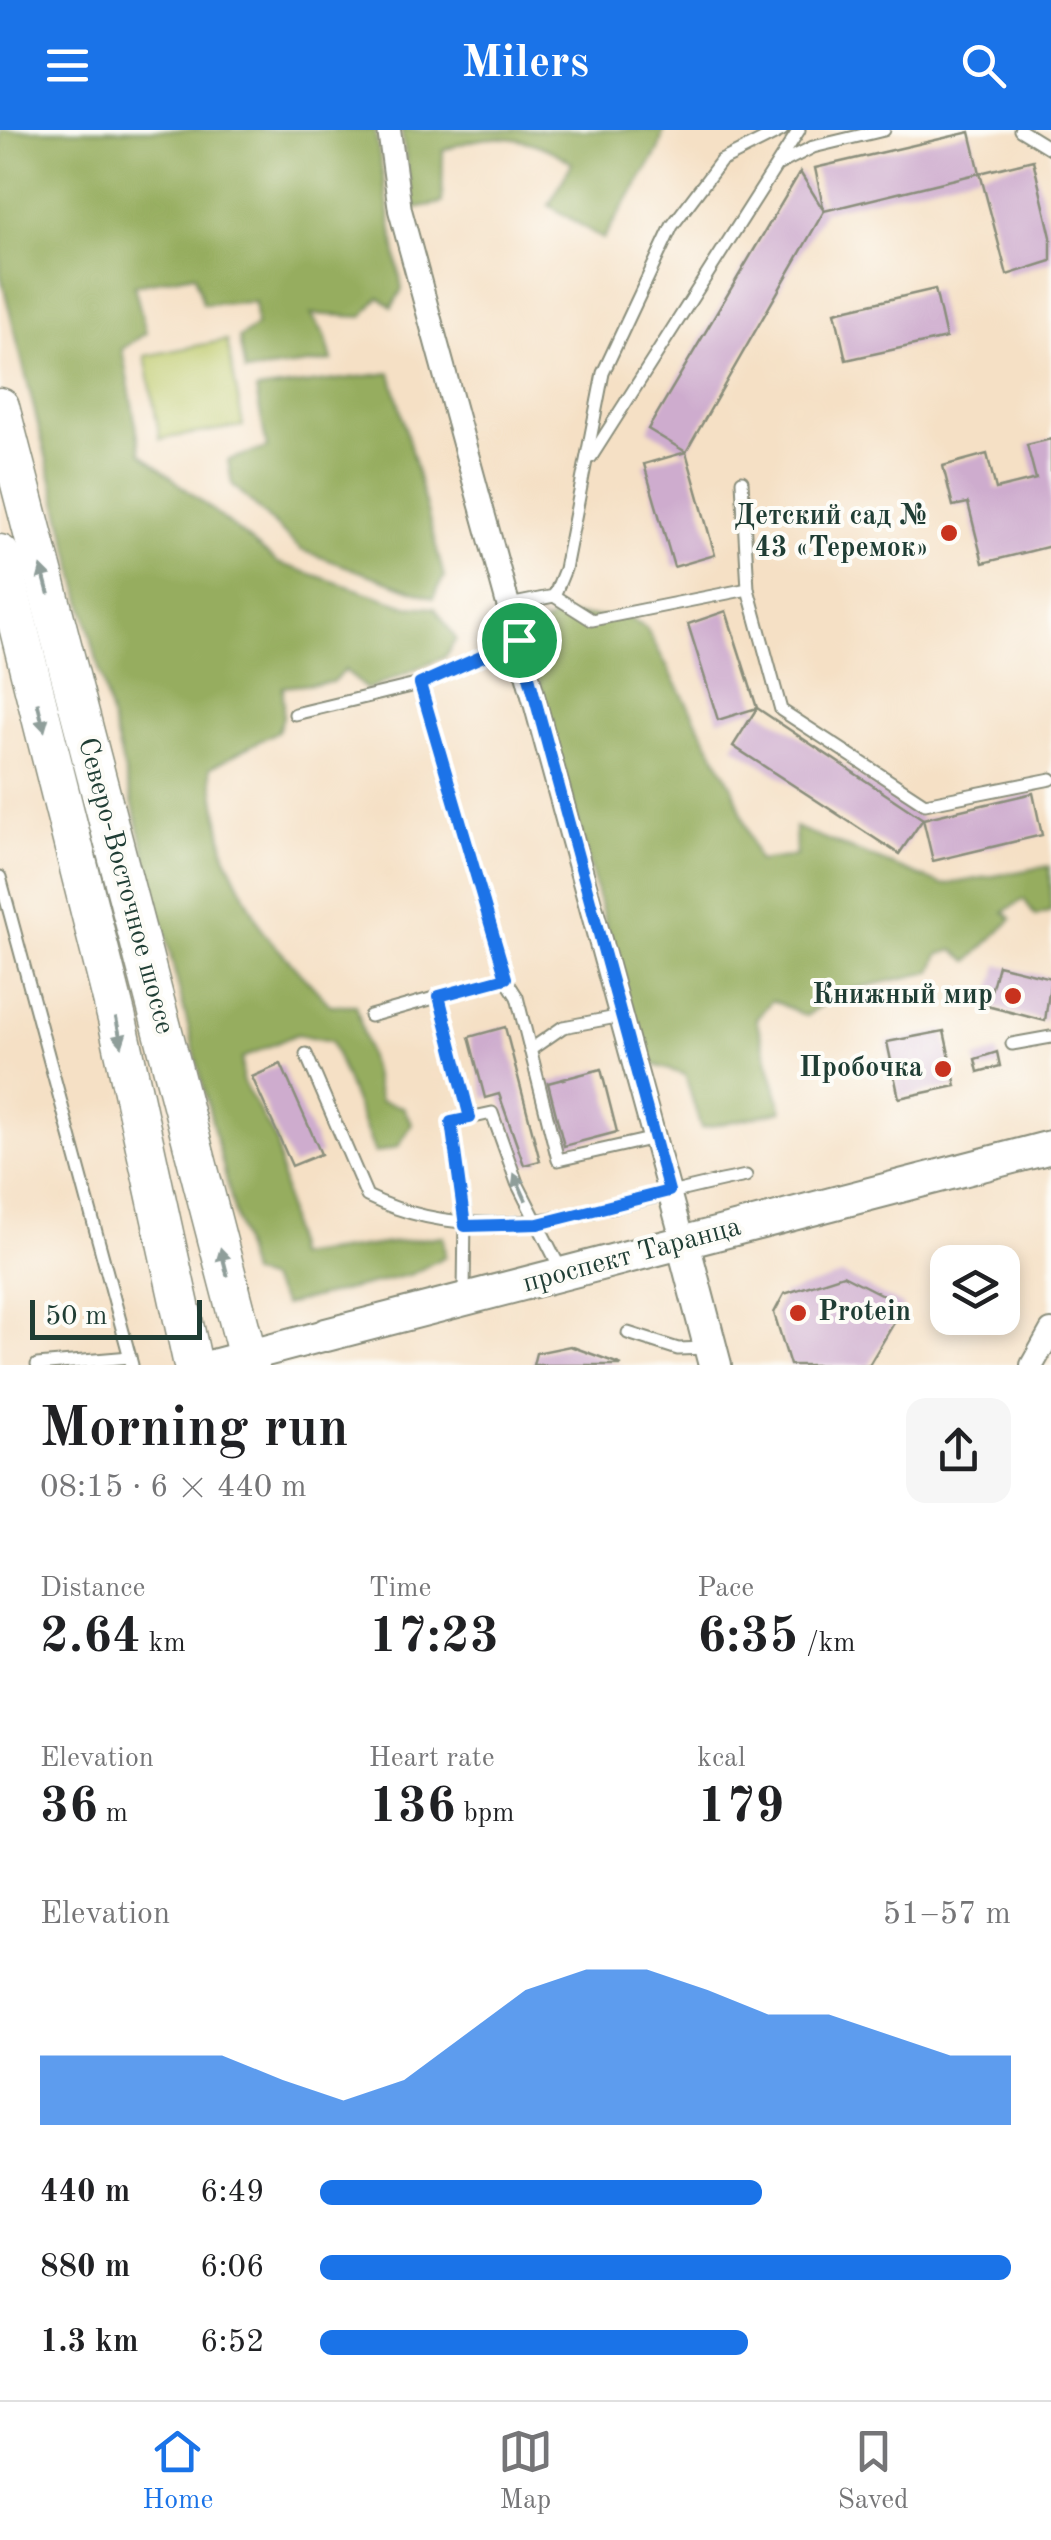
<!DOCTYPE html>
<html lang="en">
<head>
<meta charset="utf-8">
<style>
  :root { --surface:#fff; --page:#f6f6f6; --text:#202124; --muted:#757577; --line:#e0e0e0; --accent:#1a73e8 }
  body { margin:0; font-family:"Old Standard TT",serif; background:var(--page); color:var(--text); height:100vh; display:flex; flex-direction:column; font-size:38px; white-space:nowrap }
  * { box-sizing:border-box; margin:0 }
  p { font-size:32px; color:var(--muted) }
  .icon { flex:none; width:55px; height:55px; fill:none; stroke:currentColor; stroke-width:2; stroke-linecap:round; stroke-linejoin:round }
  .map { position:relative; height:1235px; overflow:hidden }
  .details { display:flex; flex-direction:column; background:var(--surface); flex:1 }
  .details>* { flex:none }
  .buttons { position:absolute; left:930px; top:1115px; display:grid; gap:20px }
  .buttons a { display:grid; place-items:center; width:90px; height:90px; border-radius:20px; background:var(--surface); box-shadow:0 5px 15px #0003; font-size:50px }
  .scale { position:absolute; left:30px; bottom:25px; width:172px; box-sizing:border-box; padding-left:10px; border:5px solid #1f3d34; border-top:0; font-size:28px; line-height:35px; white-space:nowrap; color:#1f3d34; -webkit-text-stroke:8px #fdfcf7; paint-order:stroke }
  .pin { position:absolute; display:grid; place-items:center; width:85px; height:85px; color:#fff; margin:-42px; border:5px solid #fff; border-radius:50%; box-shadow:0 2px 10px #0007 }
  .round { display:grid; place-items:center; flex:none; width:105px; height:105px; border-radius:20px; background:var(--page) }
  .head { display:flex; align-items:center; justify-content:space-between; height:170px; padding:0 40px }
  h1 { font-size:55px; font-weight:800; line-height:75px }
  .stats { display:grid; grid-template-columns:repeat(3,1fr); gap:15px; height:170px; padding:10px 40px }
  .stats div { display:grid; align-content:center }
  .stats b { font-size:50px; font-weight:800 }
  .stats small { font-size:28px; font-weight:400 }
  .stats p { font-size:28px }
  .chart { height:280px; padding:20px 40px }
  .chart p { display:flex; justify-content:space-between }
  .chart svg { width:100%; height:180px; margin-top:10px; fill:var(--accent); opacity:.7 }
  ul { padding:0 40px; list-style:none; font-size:32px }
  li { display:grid; grid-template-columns:160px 120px 1fr; align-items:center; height:75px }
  li i { height:25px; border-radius:12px; background:var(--accent) }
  header { display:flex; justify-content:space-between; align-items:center; height:130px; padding:0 40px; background:var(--accent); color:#fff; font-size:45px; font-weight:800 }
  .tab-bar { display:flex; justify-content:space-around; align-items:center; height:140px; border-top:2px solid var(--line); background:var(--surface); font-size:28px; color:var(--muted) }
  .tab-bar a { display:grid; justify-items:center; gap:5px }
  .tab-bar .active { color:var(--accent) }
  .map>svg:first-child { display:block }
</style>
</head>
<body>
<header><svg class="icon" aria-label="menu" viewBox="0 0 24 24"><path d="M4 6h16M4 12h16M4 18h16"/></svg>Milers<svg class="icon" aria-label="search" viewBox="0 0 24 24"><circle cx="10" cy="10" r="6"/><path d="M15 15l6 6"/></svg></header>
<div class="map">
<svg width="1051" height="1235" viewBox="0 0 1051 1235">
  <rect width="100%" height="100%" fill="#fdfcf7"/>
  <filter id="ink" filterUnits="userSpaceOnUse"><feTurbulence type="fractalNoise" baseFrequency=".01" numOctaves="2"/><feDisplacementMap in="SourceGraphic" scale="20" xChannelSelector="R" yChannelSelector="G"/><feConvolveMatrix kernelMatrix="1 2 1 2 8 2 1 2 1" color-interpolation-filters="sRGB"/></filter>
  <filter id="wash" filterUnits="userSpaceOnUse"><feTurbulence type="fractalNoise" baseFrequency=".0048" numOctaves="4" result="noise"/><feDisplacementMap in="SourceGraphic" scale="40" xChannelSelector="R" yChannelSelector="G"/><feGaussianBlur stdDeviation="2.25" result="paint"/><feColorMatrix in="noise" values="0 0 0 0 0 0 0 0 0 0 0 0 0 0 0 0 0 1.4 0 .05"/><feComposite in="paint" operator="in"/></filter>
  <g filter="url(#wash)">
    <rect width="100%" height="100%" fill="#f5e0c5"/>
    <path fill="#bdc96b" stroke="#6e8350" stroke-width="2.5" d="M227,210l16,86 -83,13 -15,-83z"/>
    <g fill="#96ad5f" stroke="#5a754a" stroke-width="2.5">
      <path d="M0,0h375l27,159 -10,18 -13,-10 -17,20 -51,-3 14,21 7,26 -87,11 -6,-34 17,-12 -1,-24 -52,2 -8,-30 -61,11 12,48 -24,16 19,104 137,110 129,43 28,2 21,31 -11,18 -78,33 -22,-20 -13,12 -49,5v30l-5,14 -68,37 15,87 38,77 67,73h26l24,96 23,6 9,17 -14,23 -23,6 -44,-112 -34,-7 -55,24v22l34,61 19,115 148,-20 2,20 -33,18 -128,31 -15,-25 -19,-6 -250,-1002z"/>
      <path d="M401,0h263l-6,21 -55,88 -54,-34 23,-42c-43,-29 -84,-33 -129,-12l-1,52 -28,5z"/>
      <path d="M391,243l53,204 -11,21 -132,-48 -69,-66 -4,-24 39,-12 -11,-58z"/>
      <path d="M561,485l67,3 18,10 87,160 25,73 38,-5 -1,-29 148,58 106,-19 2,45 -16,5 -11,-17 -20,13 8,7 -43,42 -15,-11 -15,4 -7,18 -92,20 -34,24 -34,-16 -16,19 26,92 -81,17 -16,-53 -42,-14 -108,-395 -5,-36z"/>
    </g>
    <g id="blocks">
      <g fill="#ceacce">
        <path d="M970,2l10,41 -156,38 -9,-43z"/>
        <path d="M1033,30l18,77v24l-44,14 -27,-102z"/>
        <path d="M800,42l24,39 -138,241 -38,-23z"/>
        <path d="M935,159l11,49 -100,22 -11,-48z"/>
        <path d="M1051,309v107l-68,17 -15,-60 -15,3 -10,-40 44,-12 9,35 40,-10 -9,-34z"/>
        <path d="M686,322l29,103 -41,12 -30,-103z"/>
        <path d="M726,481l31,97 -39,12 -30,-96z"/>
        <path d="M757,578l166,111 -24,35 -166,-108z"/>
        <path d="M1033,663l9,42 -109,26 -10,-42z"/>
        <path d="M998,835l53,13 -6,43 -58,-15z"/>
        <path d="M505,897l35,134 -16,4 -25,-71 -14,4 -16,-61z"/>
        <path d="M944,901l12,55 -57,12 -12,-56z"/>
        <path d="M997,922l3,14 -22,6 -3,-13z"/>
        <path d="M281,934l40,90 -29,12 -40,-89z"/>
        <path d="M601,939l16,63 -53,14 -16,-63z"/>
        <path d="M843,1145l61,31 -35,59h-79l-16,-52 10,-19z"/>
        <path d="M570,1216l52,19h-89l3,-12z"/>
      </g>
    </g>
  </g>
  <g filter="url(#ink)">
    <use href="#blocks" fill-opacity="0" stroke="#8a8e7c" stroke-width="2.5"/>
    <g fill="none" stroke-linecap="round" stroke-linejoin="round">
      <g stroke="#8a8e7c" stroke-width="15">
        <g id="service">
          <path d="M1020,0l31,19"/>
          <path d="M779,34l34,-17 71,-17"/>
          <path d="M591,327l208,-327"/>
          <path d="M742,351l6,108"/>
          <path d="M554,466l38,24 156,-31 33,121 144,94 126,-25"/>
          <path d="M509,475l45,-9 11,-27 38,-196 69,-147 49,-65 61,-31"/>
          <path d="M420,554l85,294 12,19 41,163 97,-22"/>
          <path d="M295,584l125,-30 99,-44"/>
          <path d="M0,747l132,488"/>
          <path d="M439,866l31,122"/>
          <path d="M370,886l135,-38"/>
          <path d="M1012,914l39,-7"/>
          <path d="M530,920l33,-23 59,-11"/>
          <path d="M306,924l61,142c124,61 253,4 379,-20"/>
          <path d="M464,1164l1,-80 -14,-92 41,-9 25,70 44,87"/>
          <path d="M628,1203l50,16 29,-1"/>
          <path d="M37,1235l93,-8"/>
        </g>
      </g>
      <g stroke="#8a8e7c" stroke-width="26">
        <g id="minor">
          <path d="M389,0l11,80 283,1033"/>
          <path d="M1032,1235l19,-34"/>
        </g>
      </g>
      <g stroke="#8a8e7c" stroke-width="34">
        <path id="tertiary" d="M213,1235l113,-30"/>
      </g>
      <g stroke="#8a8e7c" stroke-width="36">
        <g id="secondary">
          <path d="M683,1113l32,122"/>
          <path d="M326,1205l725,-188"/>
        </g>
      </g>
      <g stroke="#8a8e7c" stroke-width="41">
        <g id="primary">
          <path d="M0,277l250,958"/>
          <path d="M0,424l117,465 76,346"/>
        </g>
      </g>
      <use href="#service" stroke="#fff" stroke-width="11"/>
      <use href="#minor" stroke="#fff" stroke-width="22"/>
      <use href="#tertiary" stroke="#fff" stroke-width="30"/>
      <use href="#secondary" stroke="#fff" stroke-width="32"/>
      <use href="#primary" stroke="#fff" stroke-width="38"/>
    </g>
    <defs><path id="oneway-solid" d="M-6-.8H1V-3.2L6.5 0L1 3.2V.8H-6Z" transform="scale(2.5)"/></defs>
    <g fill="#8f9e9a">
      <use href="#oneway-solid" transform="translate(45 450) rotate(-105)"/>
      <use href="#oneway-solid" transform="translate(41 587) rotate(76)"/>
      <use href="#oneway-solid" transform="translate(119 902) rotate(78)"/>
      <use href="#oneway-solid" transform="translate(520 1057) rotate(-114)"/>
      <use href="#oneway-solid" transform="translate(224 1132) rotate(-104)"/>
    </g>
  </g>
  <g fill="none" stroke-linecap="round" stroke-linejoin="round" filter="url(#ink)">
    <g stroke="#fff" stroke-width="20">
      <path id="route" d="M519,510l150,551 -131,33 -73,2 -14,-104 19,-4 -31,-122 67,-18 -86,-294z"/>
    </g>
    <use href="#route" stroke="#1a73e8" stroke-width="12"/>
  </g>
  <g fill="#c8321e" stroke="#fdfcf7" stroke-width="4">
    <circle cx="949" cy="403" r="10"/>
    <circle cx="1013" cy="866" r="10"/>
    <circle cx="943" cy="939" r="10"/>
    <circle cx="798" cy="1183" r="10"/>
  </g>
  <g text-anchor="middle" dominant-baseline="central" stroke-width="8" stroke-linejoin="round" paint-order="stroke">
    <g font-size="28" font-weight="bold" fill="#1f3d34" stroke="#fdfcf7" text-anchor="end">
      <text x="929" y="387">Детский сад №<tspan x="929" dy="32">43 «Теремок»</tspan></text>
      <text x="993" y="866">Книжный мир</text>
      <text x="923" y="939">Пробочка</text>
      <text x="818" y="1183" text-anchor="start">Protein</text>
    </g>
    <g font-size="28" fill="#1f3d34" stroke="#fdfcf7">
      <text transform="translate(125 756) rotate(75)">Северо-Восточное шоссе</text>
      <text transform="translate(632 1126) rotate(-15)">проспект Таранца</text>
    </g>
  </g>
</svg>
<div class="buttons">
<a><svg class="icon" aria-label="layers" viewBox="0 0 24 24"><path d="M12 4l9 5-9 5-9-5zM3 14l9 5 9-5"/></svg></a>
</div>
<div class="scale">50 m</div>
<div class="pin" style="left:519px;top:510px;background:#1e9e55"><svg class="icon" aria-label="arrive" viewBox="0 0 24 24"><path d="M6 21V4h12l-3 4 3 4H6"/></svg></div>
</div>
<section class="details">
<div class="head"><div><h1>Morning run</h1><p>08:15 · 6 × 440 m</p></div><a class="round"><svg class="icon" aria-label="share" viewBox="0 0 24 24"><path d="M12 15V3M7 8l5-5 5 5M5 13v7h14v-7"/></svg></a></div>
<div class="stats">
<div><p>Distance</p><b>2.64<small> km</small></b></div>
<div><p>Time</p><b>17:23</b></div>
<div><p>Pace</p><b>6:35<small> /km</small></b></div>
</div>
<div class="stats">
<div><p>Elevation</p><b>36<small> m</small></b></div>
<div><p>Heart rate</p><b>136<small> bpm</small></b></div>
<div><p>kcal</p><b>179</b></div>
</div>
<div class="chart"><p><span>Elevation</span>51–57 m</p>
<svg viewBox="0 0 160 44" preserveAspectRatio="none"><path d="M0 44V27L10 27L20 27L30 27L40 33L50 38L60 33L70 22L80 11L90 6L100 6L110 11L120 17L130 17L140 22L150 27L160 27V44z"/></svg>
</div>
<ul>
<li><b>440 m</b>6:49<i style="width:64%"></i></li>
<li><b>880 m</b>6:06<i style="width:100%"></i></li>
<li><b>1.3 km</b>6:52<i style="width:62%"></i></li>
</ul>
</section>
<nav class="tab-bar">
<a class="active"><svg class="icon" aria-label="home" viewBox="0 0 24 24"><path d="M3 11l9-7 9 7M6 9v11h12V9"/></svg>Home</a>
<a><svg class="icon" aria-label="map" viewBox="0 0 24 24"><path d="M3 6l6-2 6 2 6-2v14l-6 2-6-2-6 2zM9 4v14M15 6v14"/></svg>Map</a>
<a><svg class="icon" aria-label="saved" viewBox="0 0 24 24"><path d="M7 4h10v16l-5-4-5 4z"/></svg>Saved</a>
</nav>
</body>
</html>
